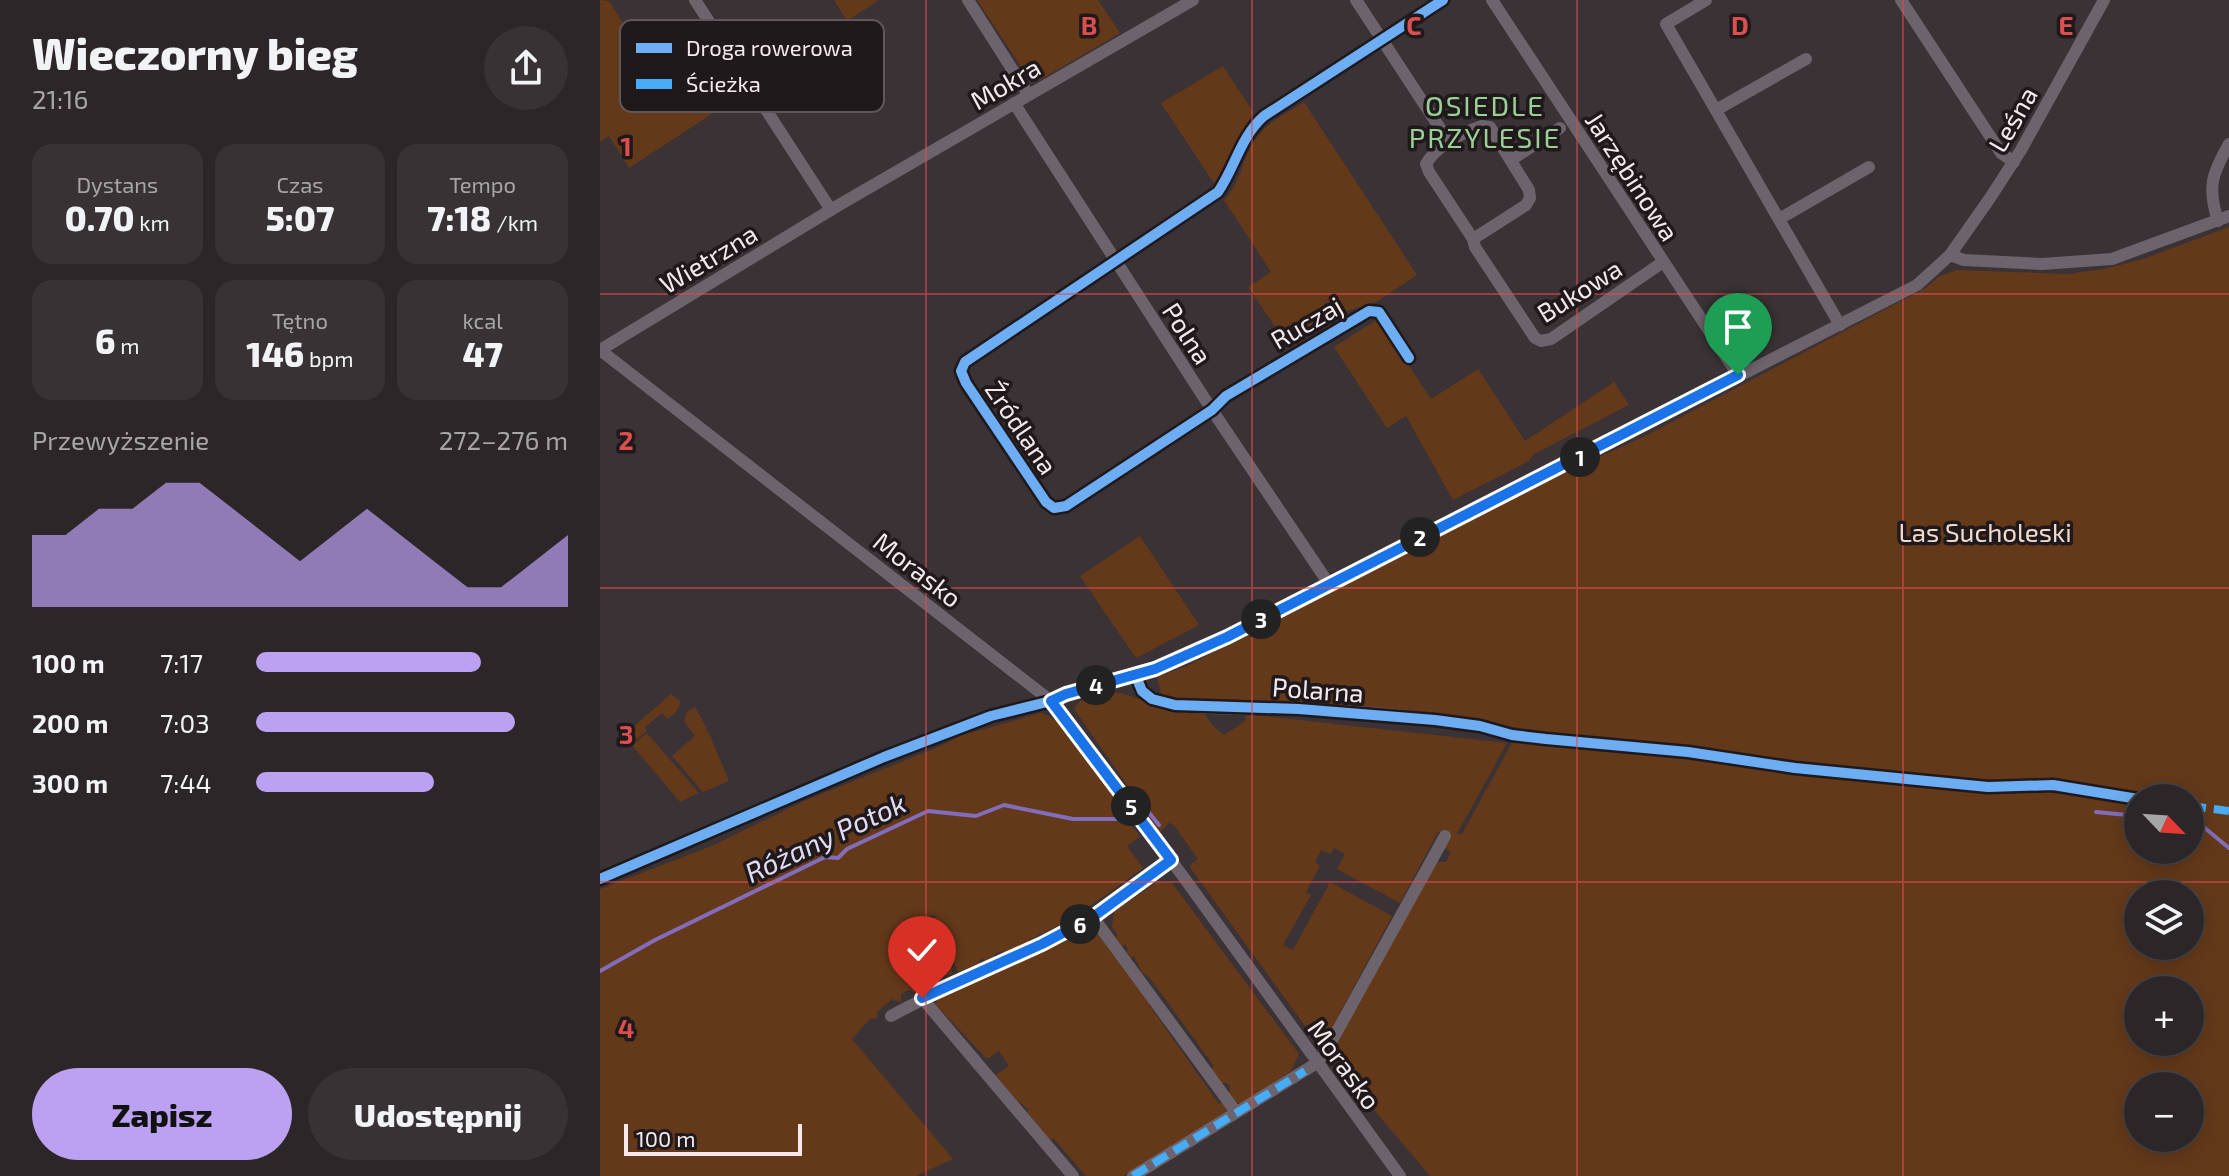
<!DOCTYPE html>
<html lang="pl">
<head>
<meta charset="utf-8">
<style>
  :root { --surface:#2c2628; --page:#383234; --text:#f1f3f6; --muted:#a6a5a8; --line:#484345; --accent:#bca0f2 }
  body { margin:0; font-family:"Exo 2",sans-serif; background:var(--page); color:var(--text); height:100vh; display:flex; flex-direction:column; font-size:30px; white-space:nowrap }
  * { box-sizing:border-box; margin:0 }
  p { font-size:26px; color:var(--muted) }
  .icon { flex:none; width:44px; height:44px; fill:none; stroke:currentColor; stroke-width:2; stroke-linecap:round; stroke-linejoin:round }
  .map { position:relative; flex:1; overflow:hidden }
  .panel { display:flex; flex-direction:column; background:var(--surface); width:600px }
  .panel>* { flex:none }
  .needle { width:52px; rotate:115deg }
  .fabs { position:absolute; left:1524px; top:784px; display:grid; gap:16px }
  .fabs a { display:grid; place-items:center; width:80px; height:80px; border-radius:50%; background:var(--surface); box-shadow:0 4px 20px #0003,0 0 0 2px var(--line); font-size:40px }
  .scale { position:absolute; left:24px; bottom:20px; width:178px; box-sizing:border-box; padding-left:8px; border:4px solid #f4e9ed; border-top:0; font-size:22px; line-height:28px; white-space:nowrap; color:#f4e9ed; -webkit-text-stroke:6px #20191c; paint-order:stroke }
  .pin { position:absolute; display:grid; place-items:center; width:68px; height:68px; color:#fff; margin:-82px -34px; border-radius:50% 50% 50% 0; rotate:-45deg; box-shadow:0 0 8px #0007 }
  .pin .icon { rotate:45deg }
  .km { position:absolute; width:40px; height:40px; margin:-20px; border-radius:50%; background:#222; color:#fff; font-size:22px; line-height:40px; text-align:center }
  .round { display:grid; place-items:center; flex:none; width:84px; height:84px; border-radius:42px; background:var(--page) }
  .headline { display:flex; align-items:center; justify-content:space-between; height:136px; padding:0 32px }
  h1 { font-size:44px; font-weight:800; line-height:60px }
  .figures { display:grid; grid-template-columns:repeat(3,1fr); gap:12px; height:136px; padding:8px 32px }
  .figures div { display:grid; align-content:center; border-radius:20px; background:var(--page); text-align:center }
  .figures b { font-size:34px; font-weight:800 }
  .figures small { font-size:22px; font-weight:400 }
  .figures p { font-size:22px }
  .chart { height:224px; padding:16px 32px }
  .chart p { display:flex; justify-content:space-between }
  .chart svg { width:100%; height:144px; margin-top:8px; fill:var(--accent); opacity:.7 }
  .action { display:flex; gap:16px; margin-top:auto; padding:16px 32px }
  .action a { flex:1; height:92px; border-radius:48px; background:var(--accent); color:#111; font-size:32px; font-weight:800; line-height:92px; text-align:center }
  .action a+a { background:var(--page); color:var(--text) }
  ul { padding:0 32px; list-style:none; font-size:26px }
  li { display:grid; grid-template-columns:128px 96px 1fr; align-items:center; height:60px }
  li i { height:20px; border-radius:10px; background:var(--accent) }
  main { display:flex; flex:1; min-height:0 }
  .map>svg:first-child { display:block }
</style>
</head>
<body>
<main>
<section class="panel">
<div class="headline"><div><h1>Wieczorny bieg</h1><p>21:16</p></div><a class="round"><svg class="icon" aria-label="share" viewBox="0 0 24 24"><path d="M12 15V3M7 8l5-5 5 5M5 13v7h14v-7"/></svg></a></div>
<div class="figures">
<div><p>Dystans</p><b>0.70<small> km</small></b></div>
<div><p>Czas</p><b>5:07</b></div>
<div><p>Tempo</p><b>7:18<small> /km</small></b></div>
</div>
<div class="figures">
<div><b>6<small> m</small></b></div>
<div><p>Tętno</p><b>146<small> bpm</small></b></div>
<div><p>kcal</p><b>47</b></div>
</div>
<div class="chart"><p><span>Przewyższenie</span>272–276 m</p>
<svg viewBox="0 0 160 44" preserveAspectRatio="none"><path d="M0 44V22L10 22L20 14L30 14L40 6L50 6L60 14L70 22L80 30L90 22L100 14L110 22L120 30L130 38L140 38L150 30L160 22V44z"/></svg>
</div>
<ul>
<li><b>100 m</b>7:17<i style="width:72%"></i></li>
<li><b>200 m</b>7:03<i style="width:83%"></i></li>
<li><b>300 m</b>7:44<i style="width:57%"></i></li>
</ul>
<div class="action"><a>Zapisz</a><a>Udostępnij</a></div>
</section>
<div class="map">
<svg width="1629" height="1176" viewBox="0 0 1629 1176">
  <rect width="100%" height="100%" fill="#3a3235"/>
  <g fill="#64391a" fill-rule="evenodd">
    <path d="M0,0l9,1 54,85 56,-36 28,41 -118,77 -20,-32 -9,6z"/>
    <path d="M234,0h45l-32,21z"/>
    <path d="M377,0h121l22,33 -80,47 -12,-3z"/>
    <path d="M623,66l30,46 -38,73 -54,-82z"/>
    <path d="M704,102l113,173 -39,26 -33,11 -56,35 -41,-60 23,-15 -47,-72c15,-15 17,-34 26,-52 12,-23 33,-33 54,-46z"/>
    <path d="M1629,227v949h-799l-101,-119 107,-195h10l5,-10 -7,-4 7,-14 -13,-2 -38,71 -63,-34 8,-15 -11,-6 -3,6 -10,-4 -6,12 5,4 -14,26 5,3 -28,50 10,5 37,-68 62,34 -71,132 -132,-182 9,-7 -24,-34 -5,-2 -9,9 -86,-123 5,-7 28,-10 14,1 35,12 48,7 7,12 13,11 21,-14 1,-7 261,29 -50,91h5l58,-106 -220,-23 -138,-7 -5,-21 32,-12 282,-148 178,-83 275,-145 16,-13 17,-6 111,4 36,-5 39,-10zM1538,798h52v52h-52zM1538,894h52v52h-52zM1538,990h52v52h-52zM1538,1086h52v52h-52z"/>
    <path d="M778,319l53,80 47,-30 47,72 89,-59 15,23 -95,49 -5,7 -76,39 -47,-84 -19,12 -53,-81z"/>
    <path d="M540,536l59,89 -63,33 -56,-82z"/>
    <path d="M71,694l10,8 -5,10 -8,7 -6,-6 -17,14 2,4 -16,13 -7,-9z"/>
    <path d="M95,707l12,22 -2,3 3,-1 21,50 -26,11 -31,-36 23,-20 -11,-15 3,-9z"/>
    <path d="M441,713c24,7 40,37 55,56l-1,4 19,25 2,-1 17,20 -1,9 8,10 -13,10 16,22 -71,51 -43,21v3l-24,10 -2,-2 -9,3 1,3 -10,4 -2,-2 -4,1 1,3 -22,9 -24,-57 -4,1 23,58 -12,2 -1,4 -25,13 -6,-3 -8,4v8l-9,-3 -15,13v6l-7,1 -18,20 101,120 -37,17h-316v-287l114,-44 90,-44 137,-55 19,-10z"/>
    <path d="M47,733c17,20 35,40 52,60l-19,9 -48,-57z"/>
    <path d="M557,882l15,1 127,171 -8,17 -51,34 -11,-10 1,-9 -3,-3h-6l-10,-14 3,-3 -65,-89 -7,-4 -8,-17 -3,1 -4,-5 1,-3 -3,-5 -3,2 -6,-8 2,-3 -6,-8 2,-15z"/>
    <path d="M486,926l9,3 56,73 -2,3 70,99 4,-3 5,9 -2,4 -103,62h-37l-32,-37 -4,1 -23,-28 2,-2 -14,-11 -20,-24 14,-9 -10,-15 -12,8 -51,-54 1,-5 8,-9z"/>
  </g>
  <g fill="none" stroke-linecap="round" stroke-linejoin="round">
    <g stroke="#826dbb" stroke-width="4">
      <path d="M546,809l13,16"/>
      <path d="M1496,812l42,4"/>
      <path d="M1590,822l10,2 29,24"/>
      <path d="M0,971l55,-31 170,-83 13,1 9,-9 81,-38 48,5 28,-11 69,14h55"/>
    </g>
    <g stroke="#6d636c" stroke-width="12">
      <path d="M95,0l136,210"/>
      <path d="M368,0l60,94"/>
      <path d="M756,0l93,142"/>
      <path d="M892,0l246,375"/>
      <path d="M1106,0l-40,24 174,301"/>
      <path d="M1301,0l100,153 13,9"/>
      <path d="M414,103l198,307 117,174"/>
      <path d="M1116,110l90,-51"/>
      <path d="M882,126l8,1 39,63 1,8 -4,7 -53,34 -44,-67 -3,-8c11,-19 36,-31 56,-38z"/>
      <path d="M911,160l49,-32"/>
      <path d="M1179,219l90,-52"/>
      <path d="M1618,221c-11,-34 -6,-47 11,-77"/>
      <path d="M873,239l2,8 60,91 6,3 10,-2 112,-77"/>
      <path d="M1350,255l14,5 78,4 70,-5 117,-43"/>
      <path d="M0,350l451,351 131,174 218,301"/>
      <path d="M0,350l239,-145 354,-205"/>
      <path d="M809,358l-30,-46 -10,-1 -143,85 -14,14 -146,96 -12,2 -8,-6 -80,-119 -5,-12 4,-9 253,-170c17,-25 23,-56 46,-76l179,-116"/>
      <path d="M535,674c3,10 6,19 16,24 27,15 114,9 147,11 71,3 146,7 214,26"/>
      <path d="M451,701l15,-7 89,-25 72,-32 690,-352 33,-30 40,-57 31,-48 83,-150"/>
      <path d="M493,917l143,195"/>
      <path d="M322,998l151,178"/>
      <path d="M291,1016c65,-36 136,-60 200,-98 28,-16 54,-39 80,-58"/>
      <path d="M533,1176l184,-113 8,-10 120,-217"/>
    </g>
    <g stroke="#46acf6" stroke-width="8" stroke-dasharray="16 8" stroke-linecap="butt">
      <path d="M1590,806l39,5"/>
      <path d="M533,1176l172,-105"/>
    </g>
    <g stroke="#20191c" stroke-width="15">
      <g id="cycleway">
        <path d="M809,358l-30,-46 -10,-1 -143,85 -14,14 -146,96 -12,2 -8,-6 -80,-119 -5,-12 4,-9 253,-170c17,-25 23,-56 46,-76l179,-116"/>
        <path d="M0,879l284,-122 107,-41 60,-15 15,-7 69,-20 7,17 10,8 23,6 124,4 136,11 45,6 32,9 34,4 142,13 107,16 193,19 65,-2 85,14"/>
      </g>
    </g>
    <use href="#cycleway" stroke="#6dadf4" stroke-width="10"/>
  </g>
  <g fill="none" stroke-linecap="round" stroke-linejoin="round">
    <g stroke="#fff" stroke-width="16">
      <path id="route" d="M322,998l120,-54 51,-27 78,-57 -120,-159 15,-7 89,-25 72,-32 511,-262"/>
    </g>
    <use href="#route" stroke="#1a73e8" stroke-width="10"/>
  </g>
  <path fill="none" stroke="#dc4f4f" stroke-width="2" stroke-opacity="0.55" d="M326,0v1176M652,0v1176M977,0v1176M1303,0v1176M0,294h1629M0,588h1629M0,882h1629"/>
  <g text-anchor="middle" dominant-baseline="central" stroke-width="7" stroke-linejoin="round" paint-order="stroke">
    <g font-size="26" fill="#f4e9ed" stroke="#20191c">
      <text transform="translate(405 83) rotate(-30)">Mokra</text>
      <text transform="translate(1412 119) rotate(-60)">Leśna</text>
      <text transform="translate(1033 176) rotate(57)">Jarzębinowa</text>
      <text transform="translate(108 258) rotate(-31)">Wietrzna</text>
      <text transform="translate(979 290) rotate(-32)">Bukowa</text>
      <text transform="translate(706 322) rotate(-30)">Ruczaj</text>
      <text transform="translate(588 333) rotate(57)">Polna</text>
      <text transform="translate(422 427) rotate(56)">Źródlana</text>
      <text transform="translate(318 569) rotate(38)">Morasko</text>
      <text transform="translate(718 689) rotate(4)">Polarna</text>
      <text transform="translate(745 1064) rotate(54)">Morasko</text>
    </g>
    <g font-size="26" fill="#f1dacc" stroke="#20191c">
      <text x="1385" y="531">Las Sucholeski</text>
    </g>
    <g font-size="28" letter-spacing="2" fill="#9ad095" stroke="#20191c">
      <text x="885" y="105">OSIEDLE<tspan x="885" dy="32">PRZYLESIE</tspan></text>
    </g>
    <g font-size="28" font-style="italic" fill="#e0dcf3" stroke="#20191c">
      <text transform="translate(225 837) rotate(-25)">Różany Potok</text>
    </g>
  </g>
  <rect x="20" y="20" width="264" height="92" rx="12" fill="#20191c" stroke="#60575b" stroke-width="2"/>
  <rect x="36" y="43" width="36" height="10" fill="#6dadf4"/>
  <rect x="36" y="79" width="36" height="10" fill="#46acf6"/>
  <g font-size="22" fill="#f4e9ed">
    <text x="86" y="56">Droga rowerowa</text>
    <text x="86" y="92">Ścieżka</text>
  </g>
  <g font-size="26" text-anchor="middle" font-weight="bold" fill="#dc4f4f" stroke="#20191c" stroke-width="7" stroke-linejoin="round" paint-order="stroke">
    <text x="489" y="35">B</text>
    <text x="814" y="35">C</text>
    <text x="1140" y="35">D</text>
    <text x="1466" y="35">E</text>
    <text x="26" y="156">1</text>
    <text x="26" y="450">2</text>
    <text x="26" y="744">3</text>
    <text x="26" y="1038">4</text>
  </g>
</svg>
<div class="fabs">
<a><svg class="needle" viewBox="-14 -14 28 28"><path d="M0-13l5 13h-10z" fill="#e53935"/><path d="M0 13l5-13h-10z" fill="#a6a5a8"/></svg></a>
<a><svg class="icon" aria-label="layers" viewBox="0 0 24 24"><path d="M12 4l9 5-9 5-9-5zM3 14l9 5 9-5"/></svg></a>
<a>+</a>
<a>−</a>
</div>
<div class="scale">100 m</div>
<div class="pin" style="left:1138px;top:375px;background:#1e9e55"><svg class="icon" aria-label="arrive" viewBox="0 0 24 24"><path d="M6 21V4h12l-3 4 3 4H6"/></svg></div>
<div class="pin" style="left:322px;top:998px;background:#d93025"><svg class="icon" aria-label="check" viewBox="0 0 24 24"><path d="M5 12l5 5 9-10"/></svg></div>
<b class="km" style="left:980px;top:457px">1</b>
<b class="km" style="left:820px;top:537px">2</b>
<b class="km" style="left:661px;top:619px">3</b>
<b class="km" style="left:496px;top:685px">4</b>
<b class="km" style="left:531px;top:806px">5</b>
<b class="km" style="left:480px;top:924px">6</b>
</div>
</main>
</body>
</html>
